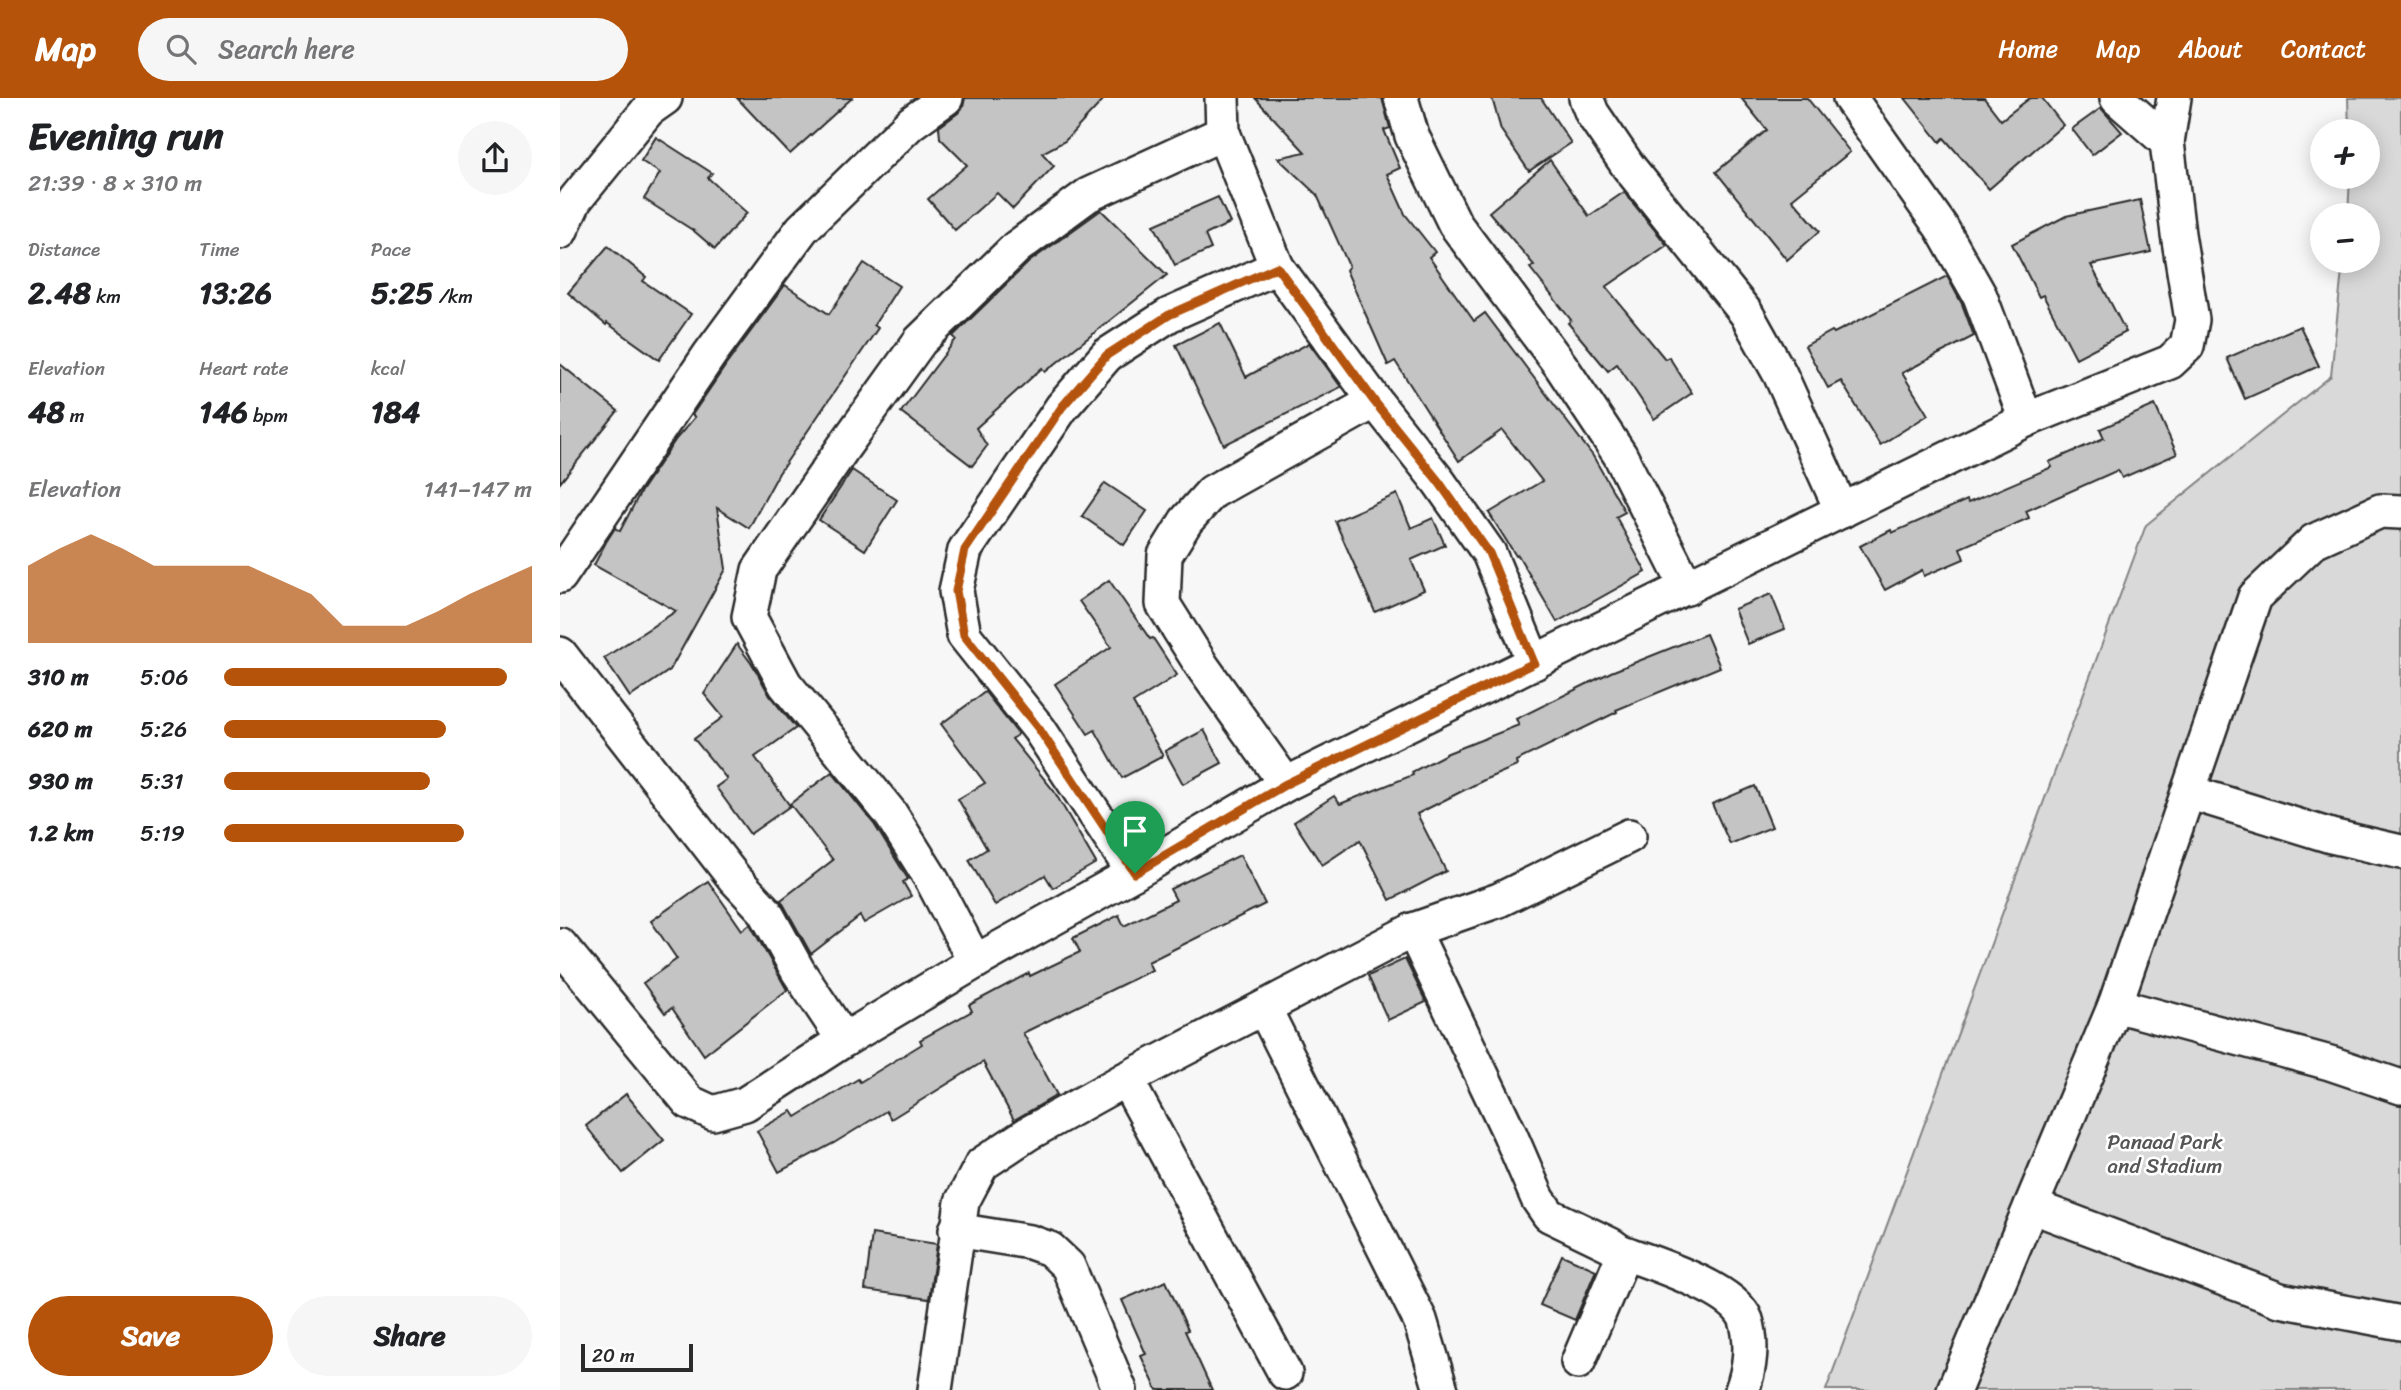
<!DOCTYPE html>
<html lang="en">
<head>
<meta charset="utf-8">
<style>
  :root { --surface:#fff; --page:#f6f6f6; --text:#202124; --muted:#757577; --accent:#b45309 }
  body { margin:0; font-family:Sriracha,sans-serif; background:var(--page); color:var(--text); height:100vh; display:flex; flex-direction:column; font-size:26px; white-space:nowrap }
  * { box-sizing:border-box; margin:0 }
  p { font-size:23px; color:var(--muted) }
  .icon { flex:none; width:38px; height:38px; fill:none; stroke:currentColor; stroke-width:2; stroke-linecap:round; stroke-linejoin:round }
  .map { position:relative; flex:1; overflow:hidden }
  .panel { display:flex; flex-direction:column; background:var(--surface); width:560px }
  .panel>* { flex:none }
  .buttons { position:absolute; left:1750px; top:21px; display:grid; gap:14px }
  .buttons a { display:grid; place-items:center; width:70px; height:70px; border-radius:50%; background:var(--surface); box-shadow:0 4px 18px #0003; font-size:35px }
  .scale { position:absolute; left:21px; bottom:18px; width:112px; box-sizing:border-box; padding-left:7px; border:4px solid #2b2b2b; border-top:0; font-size:19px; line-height:24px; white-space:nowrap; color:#2b2b2b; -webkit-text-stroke:5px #fff; paint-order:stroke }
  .pin { position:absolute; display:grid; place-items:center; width:60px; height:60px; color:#fff; margin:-72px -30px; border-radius:50% 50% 50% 0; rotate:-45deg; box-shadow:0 0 7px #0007 }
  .pin .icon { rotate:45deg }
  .round { display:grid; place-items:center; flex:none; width:74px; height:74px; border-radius:37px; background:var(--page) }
  .summary { display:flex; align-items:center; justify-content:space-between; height:119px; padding:0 28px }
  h1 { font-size:38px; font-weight:800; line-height:52px }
  .figures { display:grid; grid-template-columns:repeat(3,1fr); gap:10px; height:119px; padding:7px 28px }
  .figures div { display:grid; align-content:center }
  .figures b { font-size:30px; font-weight:800 }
  .figures small { font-size:19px; font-weight:400 }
  .figures p { font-size:19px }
  .chart { height:196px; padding:14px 28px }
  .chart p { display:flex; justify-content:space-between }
  .chart svg { width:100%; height:126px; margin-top:7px; fill:var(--accent); opacity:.7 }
  .cta { display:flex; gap:14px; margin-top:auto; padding:14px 28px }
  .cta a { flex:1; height:80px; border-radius:42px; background:var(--accent); color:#fff; font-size:28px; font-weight:800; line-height:80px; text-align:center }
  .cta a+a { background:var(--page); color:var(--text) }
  ul { padding:0 28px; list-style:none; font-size:23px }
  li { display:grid; grid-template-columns:112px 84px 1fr; align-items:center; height:52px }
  li i { height:18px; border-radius:9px; background:var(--accent) }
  header { display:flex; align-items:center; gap:42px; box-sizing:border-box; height:98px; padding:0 35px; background:var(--accent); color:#fff }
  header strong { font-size:33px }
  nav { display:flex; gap:38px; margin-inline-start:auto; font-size:24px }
  .search { width:490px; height:63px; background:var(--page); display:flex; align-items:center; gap:18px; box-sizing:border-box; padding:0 24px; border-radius:38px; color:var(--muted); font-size:26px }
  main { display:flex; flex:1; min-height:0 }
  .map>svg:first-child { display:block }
</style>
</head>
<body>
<header>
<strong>Map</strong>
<div class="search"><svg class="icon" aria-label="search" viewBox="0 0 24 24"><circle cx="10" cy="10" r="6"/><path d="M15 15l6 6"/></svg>Search here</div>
<nav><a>Home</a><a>Map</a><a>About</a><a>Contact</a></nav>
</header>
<main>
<section class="panel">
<div class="summary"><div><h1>Evening run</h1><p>21:39 · 8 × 310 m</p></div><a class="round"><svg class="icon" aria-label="share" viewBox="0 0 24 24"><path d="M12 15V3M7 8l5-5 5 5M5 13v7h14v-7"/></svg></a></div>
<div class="figures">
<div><p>Distance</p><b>2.48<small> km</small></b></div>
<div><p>Time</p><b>13:26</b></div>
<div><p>Pace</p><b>5:25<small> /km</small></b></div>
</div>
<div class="figures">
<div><p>Elevation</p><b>48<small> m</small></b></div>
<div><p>Heart rate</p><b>146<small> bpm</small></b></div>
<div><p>kcal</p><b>184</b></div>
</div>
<div class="chart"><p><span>Elevation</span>141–147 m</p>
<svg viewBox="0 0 160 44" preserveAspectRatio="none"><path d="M0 44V17L10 11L20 6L30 11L40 17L50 17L60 17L70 17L80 22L90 27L100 38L110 38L120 38L130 33L140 27L150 22L160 17V44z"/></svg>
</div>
<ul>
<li><b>310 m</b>5:06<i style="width:92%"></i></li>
<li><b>620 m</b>5:26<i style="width:72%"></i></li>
<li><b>930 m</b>5:31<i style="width:67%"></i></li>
<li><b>1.2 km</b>5:19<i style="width:78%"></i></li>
</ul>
<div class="cta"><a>Save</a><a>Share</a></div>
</section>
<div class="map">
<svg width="1841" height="1292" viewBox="0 0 1841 1292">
  <rect width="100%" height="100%" fill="#f7f7f7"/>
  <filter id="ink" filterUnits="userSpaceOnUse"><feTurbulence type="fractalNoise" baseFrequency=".0143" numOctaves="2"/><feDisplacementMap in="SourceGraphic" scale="14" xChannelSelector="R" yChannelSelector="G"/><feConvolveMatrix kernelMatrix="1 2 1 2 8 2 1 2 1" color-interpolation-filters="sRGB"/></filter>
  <g filter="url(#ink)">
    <path fill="#d9d9d9" stroke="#828282" stroke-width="2" d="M1788,0h53v1292h-575l320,-865 185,-149 12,-115h25v-46h-20l2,-38h18v-46h-19z"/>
    <g fill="#c4c4c4" stroke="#2b2b2b" stroke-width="2">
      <path d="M177,0h115l-62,56z"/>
      <path d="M405,0h140l-40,43 -23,12 12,13 -41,43 -16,-16 -42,37 -27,-31 39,-34 -27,-27 -1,-11 19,-14 5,-6z"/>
      <path d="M695,0h127l8,30 -6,2 16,38 -13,6 18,40 30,38 -6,5 45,64 11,-8 108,143 32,56 -9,5 30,55 -89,50 -39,-67 -2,1 -27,-43 53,-32 -40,-51 -43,31 -64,-100 -7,4 -42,-95 3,-4 -32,-71 -39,-37 27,-6z"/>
      <path d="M932,0h49l30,45 -42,28 -28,-41z"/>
      <path d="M1181,0h66l43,54 -58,47 28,32 -33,29 -71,-88 51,-42z"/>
      <path d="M1345,0h79l17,22 29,-22h12l21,27 -74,64 -45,-51 -4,4z"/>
      <path d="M1541,10l21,24 -30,23 -20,-26z"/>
      <path d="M96,39l56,36 -4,5 39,35 -32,36 -21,-18 -50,-32 16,-26 -19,-12z"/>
      <path d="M990,62l39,56 35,-24 43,53 -61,42 59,72 4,-2 23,36 -38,26 -37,-55 -9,7 -40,-48 3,-3 -41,-52 4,-3 -45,-53z"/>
      <path d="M658,99l12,26 -25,12 6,14 -36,16 -21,-40z"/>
      <path d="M1580,102l11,52 -60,13 35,67 -50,26 -33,-63 -4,2 -27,-53 54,-28z"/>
      <path d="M541,112l66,65 -122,97 -3,-4 -66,60 11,18 -15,20 -71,-54 55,-73 -3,-3 76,-74z"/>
      <path d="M48,148l38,31 -3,4 48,33 -32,46 -52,-37 -1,2 -38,-32z"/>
      <path d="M304,165l35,23 -25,39 4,3 -99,145 -30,55 -32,-20 9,61 -56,101 -40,27 -26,-39 72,-47 -82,-46 12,-23 9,-14 5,3 21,-40 35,-52 19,-22 -3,-2 34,-50 59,-80 44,29z"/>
      <path d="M1387,178l15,28 12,32 -72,37 26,42 -48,30 -39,-64 -13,7 -23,-42 27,-15 2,2z"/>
      <path d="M660,225l26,54 63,-34 32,44 -117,58 -48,-100z"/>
      <path d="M1740,228l19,40 -74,33 -18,-41z"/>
      <path d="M0,266l58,47 -58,72z"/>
      <path d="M1595,307l22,49 -55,24 -4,-8 -92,41 3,7 -69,30 4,11 -40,17 -2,-6 -37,20 -25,-44 31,-16 1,3 75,-33 1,3 84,-36 -3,-5 55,-24 -4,-9z"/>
      <path d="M292,372l45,30 -32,50 -46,-30z"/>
      <path d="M545,385l42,28 -23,34 -42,-29z"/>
      <path d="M837,396l14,34 22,-10 12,27 -34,15 13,30 -49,22 -40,-91z"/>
      <path d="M549,482l41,59 3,-1 24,37 -44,28 30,53 -41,22 -27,-48 -7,4 -33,-50 56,-37 -32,-46z"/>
      <path d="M1211,496l14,35 -37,15 -14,-35z"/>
      <path d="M1146,536l14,33 -104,43 1,2 -101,49 1,5 -31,13 -69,35 29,57 -56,29 -30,-60 -38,25 -28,-43 40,-26 6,8 73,-29 -1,-3 36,-19 71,-28 -3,-6 95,-47z"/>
      <path d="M177,546l17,23 16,29 26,32 -41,29 35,49 -40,28 -34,-47 11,-8 -33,-40 29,-22 -19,-23z"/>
      <path d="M425,594l33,42 -6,5 42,52 42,72 -43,25 -8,-13 -50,30 -26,-45 18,-11 -29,-50 27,-16 -44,-59z"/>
      <path d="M644,632l18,33 -39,21 -18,-33z"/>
      <path d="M272,674l42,52 34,55 -5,3 8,14 -47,27 -4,-7 -49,38 -30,-54 52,-40 -43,-56z"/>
      <path d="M1195,688l17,41 -42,17 -18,-40z"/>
      <path d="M680,757l25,49 -117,58 4,8 -129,63 34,62 -43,25 -31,-58 -92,57 -5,-8 -52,32 -55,29 -22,-41 35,-20 4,6 62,-38 2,3 62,-38 -2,-4 52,-29 -3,-6 60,-32 1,3 50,-24 -7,-14 46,-23 5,11 52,-26 -6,-11z"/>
      <path d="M148,783l34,49 8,-6 37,66 -83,65 -32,-47 -7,5 -22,-30 34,-24 -26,-38z"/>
      <path d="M845,861l21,43 -38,18 -20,-44z"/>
      <path d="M66,996l38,46 -41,33 -37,-47z"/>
      <path d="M312,1136l65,10 -8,55 -64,-9z"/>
      <path d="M1002,1157l34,15 -21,50 -35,-15z"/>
      <path d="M606,1183l22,49 -3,1 27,59h-55l-16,-34 5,-2 -24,-54z"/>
    </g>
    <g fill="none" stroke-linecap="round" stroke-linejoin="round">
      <g stroke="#2b2b2b" stroke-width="38">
        <g id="minor">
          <path d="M662,0l1,35 54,134 98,134 64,81 50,71 45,110"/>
          <path d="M841,0l11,38 43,88 106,142 59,89 67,133"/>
          <path d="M1026,0l6,15 36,53 118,147 34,61 62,137"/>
          <path d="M1290,0l91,129 39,69 46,124"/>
          <path d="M1557,0l50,44"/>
          <path d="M0,134l15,-32 73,-90 17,-12"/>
          <path d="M0,478l150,-222 92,-125 109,-106 35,-25"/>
          <path d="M0,556l175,225 30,32 33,60 46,69"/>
          <path d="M726,686l-84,-118 -39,-62 2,-49 21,-34 26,-29 163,-91"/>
          <path d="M1628,694l143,44 70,16"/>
          <path d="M574,775l-95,-144 -75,-94 -8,-44 9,-41 97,-143 45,-52 62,-40 108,-48"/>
          <path d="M853,832l96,202 29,67 11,16 62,30 8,6 2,10 -43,101"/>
          <path d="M0,847l129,157 24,11 32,-9 99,-64 131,-78 159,-89 152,-89 740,-364 144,-58 17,-16 5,-26 -14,-86 -11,-92 7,-44"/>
          <path d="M415,864l-43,-82 -42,-67 -105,-129 -36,-67 10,-47 84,-122 77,-107 97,-94 71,-52 135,-62"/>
          <path d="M1555,907l215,58 71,24"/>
          <path d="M704,910l156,312 21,70"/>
          <path d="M566,981l159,294"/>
          <path d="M1471,1108l249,94 121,23"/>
          <path d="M396,1132l74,12 20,7 18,17 52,124"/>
          <path d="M1059,1153c30,11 116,37 127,69 7,22 4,49 -4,70"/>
          <path d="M375,1292l27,-188 20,-38 47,-31 97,-54 287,-149 86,-30 130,-64"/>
          <path d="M1394,1292l161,-385 140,-408 59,-56 66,-30 21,1"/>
        </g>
      </g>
      <use href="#minor" stroke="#fff" stroke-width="33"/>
    </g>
  </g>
  <g fill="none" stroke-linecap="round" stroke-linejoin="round" filter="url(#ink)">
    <g stroke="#fff" stroke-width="14">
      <path id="route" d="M717,169l97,134 65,81 50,71 45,110 -248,121 -151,89 -96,-144 -75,-94 -8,-44 9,-41 97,-143 45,-52 62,-40z"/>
    </g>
    <use href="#route" stroke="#b45309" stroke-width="9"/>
  </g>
  <g text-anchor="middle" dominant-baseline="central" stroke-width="5" stroke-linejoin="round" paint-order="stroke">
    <g font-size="21" fill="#565656" stroke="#fff">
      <text x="1605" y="1044">Panaad Park<tspan x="1605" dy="24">and Stadium</tspan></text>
    </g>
  </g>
</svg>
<div class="buttons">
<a>+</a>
<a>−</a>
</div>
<div class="scale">20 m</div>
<div class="pin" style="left:575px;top:775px;background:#1e9e55"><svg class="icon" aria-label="arrive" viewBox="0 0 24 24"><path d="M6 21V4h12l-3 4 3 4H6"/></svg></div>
</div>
</main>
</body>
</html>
